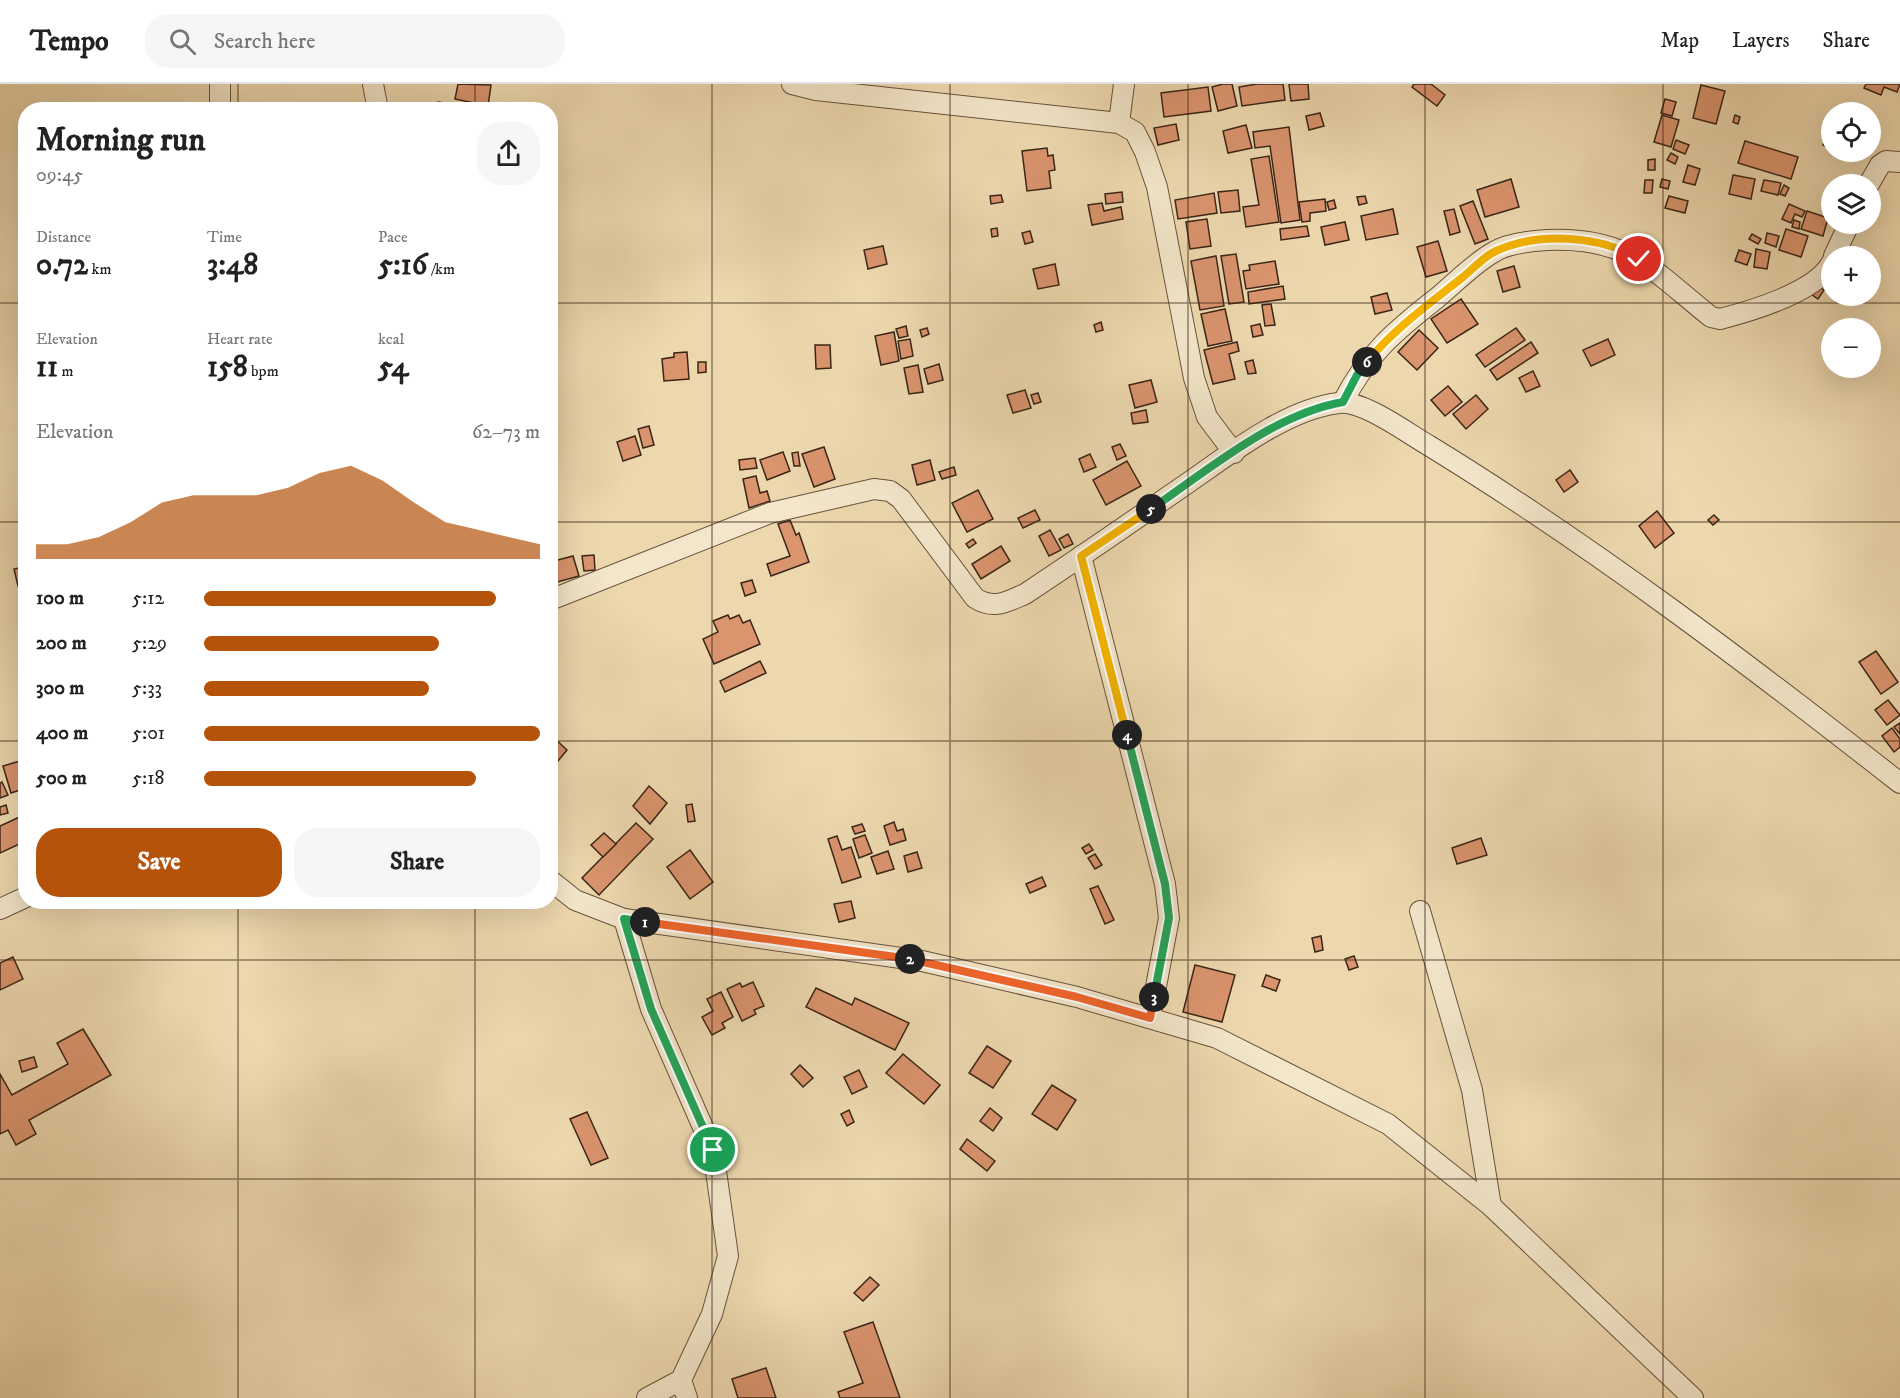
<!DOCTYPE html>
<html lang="en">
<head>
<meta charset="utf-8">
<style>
  :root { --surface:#fff; --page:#f6f6f6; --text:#222; --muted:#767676; --line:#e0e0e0; --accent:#b45309 }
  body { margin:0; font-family:"IM FELL DW Pica",serif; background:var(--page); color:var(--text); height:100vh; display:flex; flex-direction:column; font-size:22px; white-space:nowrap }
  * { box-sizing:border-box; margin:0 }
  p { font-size:20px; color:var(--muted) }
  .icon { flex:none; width:33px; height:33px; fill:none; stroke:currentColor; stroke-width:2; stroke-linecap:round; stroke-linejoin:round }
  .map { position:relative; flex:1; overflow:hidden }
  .side { position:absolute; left:18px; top:18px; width:540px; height:807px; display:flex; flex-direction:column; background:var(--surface); border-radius:24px; box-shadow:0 6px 24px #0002 }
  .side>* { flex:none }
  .buttons { position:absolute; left:1821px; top:18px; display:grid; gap:12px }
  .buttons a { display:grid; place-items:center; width:60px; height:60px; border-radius:50%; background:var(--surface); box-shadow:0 6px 24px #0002; font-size:30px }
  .pin { position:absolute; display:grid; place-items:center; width:51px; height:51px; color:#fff; margin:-26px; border:3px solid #fff; border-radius:50%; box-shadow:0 2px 6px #0007 }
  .km { position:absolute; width:30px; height:30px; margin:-15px; border-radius:50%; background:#222; color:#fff; font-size:16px; line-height:30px; text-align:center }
  .round { display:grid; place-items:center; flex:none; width:63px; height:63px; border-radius:24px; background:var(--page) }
  .head { display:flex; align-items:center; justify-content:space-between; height:102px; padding:0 18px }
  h1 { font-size:33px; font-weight:800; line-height:45px }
  .stats { display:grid; grid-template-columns:repeat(3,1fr); gap:9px; height:102px; padding:6px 18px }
  .stats div { display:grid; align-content:center }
  .stats b { font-size:30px; font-weight:800 }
  .stats small { font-size:16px; font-weight:400 }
  .stats p { font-size:16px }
  .chart { height:168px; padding:12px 18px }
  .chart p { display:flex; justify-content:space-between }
  .chart svg { width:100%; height:108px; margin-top:6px; fill:var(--accent); opacity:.7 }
  .action { display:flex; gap:12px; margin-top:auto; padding:12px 18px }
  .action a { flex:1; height:69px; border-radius:24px; background:var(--accent); color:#fff; font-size:24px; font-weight:800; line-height:69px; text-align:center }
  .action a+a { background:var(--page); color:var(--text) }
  ul { padding:0 18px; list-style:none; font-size:20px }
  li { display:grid; grid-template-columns:96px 72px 1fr; align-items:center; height:45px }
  li i { height:15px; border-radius:8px; background:var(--accent) }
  header { display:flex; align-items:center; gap:36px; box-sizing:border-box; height:84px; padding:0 30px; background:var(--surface); border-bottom:2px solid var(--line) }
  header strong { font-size:28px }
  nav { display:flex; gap:33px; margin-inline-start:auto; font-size:21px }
  .search { width:420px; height:54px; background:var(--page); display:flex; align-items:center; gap:15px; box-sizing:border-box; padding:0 21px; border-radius:24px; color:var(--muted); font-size:22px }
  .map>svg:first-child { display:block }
</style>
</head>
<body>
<header>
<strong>Tempo</strong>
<div class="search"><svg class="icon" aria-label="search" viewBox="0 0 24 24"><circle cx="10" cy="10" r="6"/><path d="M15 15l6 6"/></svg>Search here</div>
<nav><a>Map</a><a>Layers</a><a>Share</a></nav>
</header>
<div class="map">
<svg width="1900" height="1314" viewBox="0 0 1900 1314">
  <rect width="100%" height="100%" fill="#edd8ae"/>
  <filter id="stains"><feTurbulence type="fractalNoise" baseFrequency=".00333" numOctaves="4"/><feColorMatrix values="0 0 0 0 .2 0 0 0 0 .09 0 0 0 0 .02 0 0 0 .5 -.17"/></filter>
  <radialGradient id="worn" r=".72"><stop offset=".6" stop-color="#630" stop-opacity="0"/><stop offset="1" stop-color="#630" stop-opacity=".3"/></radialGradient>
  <g fill="#da946e" stroke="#3a2517" stroke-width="1.5">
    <path d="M458,0l33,1 -3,21 -33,-7z"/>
    <path d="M1223,0h9l5,22 -19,5 -6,-24z"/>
    <path d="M1257,0h26l2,16 -43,6 -3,-19z"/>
    <path d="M1289,0h19l1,15 -18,2z"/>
    <path d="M1414,0h17l14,11 -8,11 -25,-19z"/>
    <path d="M1866,0h34l-3,8 -13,-5 -3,8 -17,-7z"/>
    <path d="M1701,1l24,6 -9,33 -23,-6z"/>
    <path d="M1208,3l3,24 -47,6 -3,-24z"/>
    <path d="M1665,15l11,3 -4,14 -11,-3z"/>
    <path d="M438,18l25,4 -1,4h-25z"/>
    <path d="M468,22l20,3 -21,1z"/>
    <path d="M1320,29l4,13 -15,4 -3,-14z"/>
    <path d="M1662,31l17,5 -8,27 -17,-5z"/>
    <path d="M1735,31l5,2 -2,7 -5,-2z"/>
    <path d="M1832,36v28l-9,-3z"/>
    <path d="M1176,40l3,16 -21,5 -4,-17z"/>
    <path d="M1246,41l6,23 -24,5 -5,-22z"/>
    <path d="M1289,43l11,93 -19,3 -11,-77 -15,2 -2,-16z"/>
    <path d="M1676,56l13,5 -4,9 -12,-5z"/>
    <path d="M1745,57l53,16 -7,22 -53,-16z"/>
    <path d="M1047,64l1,8 5,-1 2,15 -6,1 2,17 -24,3 -5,-40z"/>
    <path d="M1671,69l7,4 -3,7 -8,-4z"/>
    <path d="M1269,72l10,66 -33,5 -3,-20 16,-2 -8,-46z"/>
    <path d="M1655,75v11h-7v-10z"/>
    <path d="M1688,81l12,4 -5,16 -12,-3z"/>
    <path d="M1733,91l22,4 -4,20 -22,-5z"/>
    <path d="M1511,95l8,28 -34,10 -8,-27z"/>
    <path d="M1662,95l8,2 -2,8 -8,-2z"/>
    <path d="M1645,96h8l-1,13h-8z"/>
    <path d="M1764,96l17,3 -3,12 -17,-4z"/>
    <path d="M1784,101l5,3 -4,8 -5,-2z"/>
    <path d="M1238,106l2,21 -19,2 -3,-21z"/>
    <path d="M1122,108l1,10 -17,2 -1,-10z"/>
    <path d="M1214,109l3,20 -39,6 -3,-19z"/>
    <path d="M1001,111l2,7 -12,2 -1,-8z"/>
    <path d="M1365,112l2,7 -8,2 -2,-8z"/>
    <path d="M1669,112l19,5 -3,12 -20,-5z"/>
    <path d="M1325,115l1,12 -16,2v8l-8,1 -3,-20z"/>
    <path d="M1334,116l2,8 -7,2 -2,-8z"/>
    <path d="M1473,117l15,38 -13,5 -15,-38z"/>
    <path d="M1102,119l2,8 17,-4 2,12 -31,6 -4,-20z"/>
    <path d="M1789,120l16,7 -3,6 -7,-3 -4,9 -9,-4z"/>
    <path d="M1393,125l5,25 -32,6 -5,-24z"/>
    <path d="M1454,125l6,23 -10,3 -6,-24z"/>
    <path d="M1807,127l21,7 -5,18 -22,-7z"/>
    <path d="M1207,135l4,27 -21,3 -4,-27z"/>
    <path d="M1794,136l6,2 -1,7 -7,-2z"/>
    <path d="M1345,138l4,18 -24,5 -4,-18z"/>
    <path d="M1307,142l2,10 -28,4 -1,-11z"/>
    <path d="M997,144l1,8 -6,1 -1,-8z"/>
    <path d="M1786,145l22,7 -7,21 -22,-7z"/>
    <path d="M1030,147l3,11 -8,2 -3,-11z"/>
    <path d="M1767,149l12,3 -3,11 -11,-4z"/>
    <path d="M1752,150l9,5 -3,5 -9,-5z"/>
    <path d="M1438,157l9,30 -21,6 -9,-30z"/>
    <path d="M883,162l4,18 -19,5 -4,-19z"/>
    <path d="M1756,165l14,3 -3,17 -13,-2z"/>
    <path d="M1739,166l12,4 -4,11 -12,-4z"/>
    <path d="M1236,170l8,48 -15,2 -8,-48z"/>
    <path d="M1216,172l8,50 -24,4 -9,-49z"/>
    <path d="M1275,177l4,23 -33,5 -3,-18 7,-1 -1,-5z"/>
    <path d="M1055,180l4,21 -21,4 -5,-20z"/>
    <path d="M1514,182l6,21 -17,5 -6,-21z"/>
    <path d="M1817,201l7,5 -6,9 -7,-5z"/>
    <path d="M1283,202l2,13 -36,5 -1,-12z"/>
    <path d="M1387,209l5,17 -17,4 -4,-17z"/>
    <path d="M1461,215l17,25 -31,19 -16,-24z"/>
    <path d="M1271,220l4,21 -10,1 -3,-21z"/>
    <path d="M1225,225l7,32 -24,5 -7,-32z"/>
    <path d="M1101,238l2,8 -7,2 -2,-7z"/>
    <path d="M1260,240l3,11 -10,2 -2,-11z"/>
    <path d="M906,242l2,10 -9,2 -3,-9z"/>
    <path d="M927,244l2,6 -7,3 -2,-7z"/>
    <path d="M1516,244l9,12 -40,27 -9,-12z"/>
    <path d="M1419,246l19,18 -21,22 -19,-18z"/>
    <path d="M894,248l5,29 -18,4 -6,-29z"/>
    <path d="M910,255l3,17 -12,3 -3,-18z"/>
    <path d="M1608,255l7,16 -24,11 -8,-16z"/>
    <path d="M1237,258l2,9 -10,3 6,25 -22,5 -9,-34z"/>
    <path d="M1531,258l7,11 -41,27 -7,-10z"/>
    <path d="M815,261h15l1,23 -15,1z"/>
    <path d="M687,268l2,27 -25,2 -2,-22 12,-2v-4z"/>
    <path d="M1253,276l3,13 -8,1 -3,-12z"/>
    <path d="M698,278h8v10l-8,1z"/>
    <path d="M939,280l4,16 -15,4 -4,-15z"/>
    <path d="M918,281l5,27 -14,2 -5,-26z"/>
    <path d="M1533,287l7,15 -14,6 -7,-14z"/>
    <path d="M1151,296l6,22 -22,6 -6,-23z"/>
    <path d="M1448,302l14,16 -17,14 -14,-16z"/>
    <path d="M1025,306l6,18 -18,5 -6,-18z"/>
    <path d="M1038,309l3,9 -7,2 -3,-9z"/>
    <path d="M1476,311l12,14 -22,20 -13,-15z"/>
    <path d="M1146,326l2,12 -15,2 -2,-11z"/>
    <path d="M649,342l5,19 -11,3 -5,-19z"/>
    <path d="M635,352l6,19 -18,6 -6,-19z"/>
    <path d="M1120,360l6,12 -9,4 -5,-13z"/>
    <path d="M824,363l11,32 -21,8 -12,-33z"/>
    <path d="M783,368l7,19 -23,9 -7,-20z"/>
    <path d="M798,368l2,14h-6l-2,-13z"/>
    <path d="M1090,370l6,13 -12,5 -5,-13z"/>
    <path d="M755,374l2,10 -17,2 -1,-10z"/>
    <path d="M930,376l5,20 -18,5 -5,-20z"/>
    <path d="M1127,377l14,25 -35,19 -13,-25z"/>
    <path d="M954,383l2,8 -14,4 -3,-7z"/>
    <path d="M1570,386l8,12 -14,10 -8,-12z"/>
    <path d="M756,392l4,17 7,-2 3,10 -21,7 -6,-29z"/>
    <path d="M978,406l15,29 -26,13 -15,-29z"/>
    <path d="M1035,426l5,10 -17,8 -5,-10z"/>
    <path d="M1657,427l17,22 -19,15 -16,-22z"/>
    <path d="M1714,431l5,5 -6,5 -5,-5z"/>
    <path d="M790,436l6,15 3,-2 10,29 -38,14 -4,-12 23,-8 -12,-32z"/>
    <path d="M1050,446l11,20 -12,6 -10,-20z"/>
    <path d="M1068,450l5,10 -9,4 -5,-9z"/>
    <path d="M973,455l3,4 -7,5 -3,-4z"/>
    <path d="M1001,462l9,15 -29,18 -9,-15z"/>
    <path d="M594,471l1,15 -11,1 -2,-15z"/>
    <path d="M573,472l6,20 -29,8v-22z"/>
    <path d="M24,483l2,18 -8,1 -4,-17z"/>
    <path d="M752,496l4,12 -11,4 -4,-13z"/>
    <path d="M728,531l2,4 9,-4 4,8 7,-3 10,24 -46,20 -11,-25 15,-7 -5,-11z"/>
    <path d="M1876,567l22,31 -17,12 -22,-32z"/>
    <path d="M760,577l6,12 -41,19 -5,-11z"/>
    <path d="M1888,616l12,15 -13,10 -12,-15z"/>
    <path d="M1900,639v11l-6,-7z"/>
    <path d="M1892,644l8,11v8l-6,5 -12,-16z"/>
    <path d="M552,652l15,14 -14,17 -3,-2z"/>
    <path d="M20,677l6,27 -15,5 -8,-27z"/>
    <path d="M2,698l6,13 -8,3v-15z"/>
    <path d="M649,702l18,17 -17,21 -17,-18z"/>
    <path d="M692,720l3,17 -7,1 -2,-17z"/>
    <path d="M6,721l2,8 -8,2v-8z"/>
    <path d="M26,730v27l-26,12v-27z"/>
    <path d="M894,738l3,9 6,-2 3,11 -16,5 -6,-19z"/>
    <path d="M636,739l17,16 -54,56 -17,-17z"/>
    <path d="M862,740l3,7 -10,3 -3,-7z"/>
    <path d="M604,749l12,11 -13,13 -12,-12z"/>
    <path d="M865,751l7,18 -13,5 -6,-19z"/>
    <path d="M837,752l5,14 9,-3 10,30 -19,6 -14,-44z"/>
    <path d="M1481,754l6,17 -30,9 -5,-16z"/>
    <path d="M1089,760l4,6 -7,4 -4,-6z"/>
    <path d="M690,766l23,32 -23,17 -23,-32z"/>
    <path d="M888,767l6,18 -17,5 -6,-17z"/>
    <path d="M917,768l5,16 -14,4 -4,-16z"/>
    <path d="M1095,770l7,11 -7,4 -7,-11z"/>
    <path d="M1042,793l4,9 -16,7 -4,-9z"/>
    <path d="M1098,802l16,34 -9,4 -15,-35z"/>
    <path d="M851,817l4,17 -16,4 -5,-18z"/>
    <path d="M1321,852l2,14 -8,2 -3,-14z"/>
    <path d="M1354,872l4,11 -9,3 -4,-11z"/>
    <path d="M13,873l10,22 -23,11v-27z"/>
    <path d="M1195,881l40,10 -13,47 -39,-10z"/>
    <path d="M1266,891l14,5 -4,11 -14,-5z"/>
    <path d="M753,898l11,24 -10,4 2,4 -14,7 -15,-32 13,-6 2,4z"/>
    <path d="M816,904l36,17 3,-7 54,25 -14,27 -89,-43z"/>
    <path d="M721,908l12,25 -11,6 3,5 -13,7 -10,-18 11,-6 -6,-12z"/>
    <path d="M83,945l28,46 -82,45 7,14 -20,11 -8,-15 -8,4v-60l12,21 56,-31 -11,-21z"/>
    <path d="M987,962l24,15 -18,27 -24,-15z"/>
    <path d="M903,970l37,31 -16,19 -38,-31z"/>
    <path d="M34,973l3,10 -15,5 -3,-11z"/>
    <path d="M800,981l13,13 -10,9 -12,-13z"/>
    <path d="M859,986l8,17 -15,7 -8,-17z"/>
    <path d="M1052,1001l24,15 -19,30 -25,-16z"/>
    <path d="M990,1024l12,10 -9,13 -13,-10z"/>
    <path d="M849,1026l5,12 -7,4 -6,-12z"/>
    <path d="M587,1028l21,46 -17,7 -21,-46z"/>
    <path d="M967,1055l28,22 -8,10 -27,-22z"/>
    <path d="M870,1193l9,8 -16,16 -9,-8z"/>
    <path d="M873,1238l27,76h-60l-2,-6 25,-9 -19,-51z"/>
    <path d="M766,1284l10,30h-38l-6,-19z"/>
  </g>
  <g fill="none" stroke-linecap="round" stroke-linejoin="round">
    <g stroke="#67523d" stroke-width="22">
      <g id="minor">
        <path d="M373,0l5,26"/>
        <path d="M792,0l24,6 303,33 16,9 10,20 12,35 37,191 13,39 27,36"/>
        <path d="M220,26v-26"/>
        <path d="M1119,39l5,-39"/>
        <path d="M1869,100l11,-19 6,-4 14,1"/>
        <path d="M1834,172l15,-32"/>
        <path d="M1343,318c24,-48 53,-72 94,-104 18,-15 37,-35 57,-46 14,-9 37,-11 53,-12 81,-4 105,30 164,77l9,2c31,-8 97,-27 112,-57"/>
        <path d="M1081,472l84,328 4,34 -19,100"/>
        <path d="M550,516l220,-87 104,-24 16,2 11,8 74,99c19,12 31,4 50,-4 53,-35 105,-71 157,-107 44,-30 103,-78 157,-84 24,-3 68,30 89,42 165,101 320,219 472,338"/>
        <path d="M550,796l25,20 49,19 298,42 155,36 140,41 171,86 103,82 202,192"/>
        <path d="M0,825l26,-12"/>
        <path d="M1420,827l52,179 19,116"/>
        <path d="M624,835l27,90 62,141 15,106 -16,58 -31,66 -34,18"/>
        <path d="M681,1296l6,18"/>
      </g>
    </g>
    <use href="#minor" stroke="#f3e6ca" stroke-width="20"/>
  </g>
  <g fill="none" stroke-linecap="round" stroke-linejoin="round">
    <g stroke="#fff" stroke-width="12">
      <path id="split-1" d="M645,838l-21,-3 27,90 62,141"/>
    </g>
    <g stroke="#fff" stroke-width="12">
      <path id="split-2" d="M645,838l265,37"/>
    </g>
    <g stroke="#fff" stroke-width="12">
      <path id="split-3" d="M910,875l167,38 73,21 4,-21"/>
    </g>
    <g stroke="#fff" stroke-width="12">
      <path id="split-4" d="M1127,651l38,149 4,34 -15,79"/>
    </g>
    <g stroke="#fff" stroke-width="12">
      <path id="split-5" d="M1127,651l-46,-179 70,-47"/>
    </g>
    <g stroke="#fff" stroke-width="12">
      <path id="split-6" d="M1151,425c57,-39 123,-95 192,-107l14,-27 10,-13"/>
    </g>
    <g stroke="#fff" stroke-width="12">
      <path id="split-7" d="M1367,278c27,-33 62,-58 96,-85 10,-8 21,-21 33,-26 42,-19 104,-16 143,8"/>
    </g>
    <use href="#split-1" stroke="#22a559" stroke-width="8"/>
    <use href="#split-2" stroke="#f0652b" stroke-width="8"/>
    <use href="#split-3" stroke="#f0652b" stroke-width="8"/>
    <use href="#split-4" stroke="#22a559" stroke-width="8"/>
    <use href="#split-5" stroke="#f5b400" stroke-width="8"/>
    <use href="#split-6" stroke="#22a559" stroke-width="8"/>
    <use href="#split-7" stroke="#f5b400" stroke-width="8"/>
  </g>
  <path fill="none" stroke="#3a2517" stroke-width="1.5" stroke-opacity="0.55" d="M238,0v26M475,0v26M712,0v1314M950,0v1314M1188,0v1314M1425,0v1314M1663,0v1314M0,219h26M550,219h1350M0,438h26M550,438h1350M0,657h26M550,657h1350M238,818v496M475,818v496M0,876h1900M0,1095h1900"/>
  <rect width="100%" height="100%" filter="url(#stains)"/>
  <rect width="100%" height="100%" fill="url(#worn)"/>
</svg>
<div class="buttons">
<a><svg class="icon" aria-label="locate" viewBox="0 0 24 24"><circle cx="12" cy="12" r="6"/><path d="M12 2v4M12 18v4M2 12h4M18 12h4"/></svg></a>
<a><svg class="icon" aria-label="layers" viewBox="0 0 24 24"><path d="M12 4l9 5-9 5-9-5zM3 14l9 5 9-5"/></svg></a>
<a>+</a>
<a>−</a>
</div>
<div class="pin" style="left:713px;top:1066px;background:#1e9e55"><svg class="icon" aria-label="arrive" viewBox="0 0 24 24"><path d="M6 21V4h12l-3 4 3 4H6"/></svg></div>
<div class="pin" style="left:1639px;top:175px;background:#d93025"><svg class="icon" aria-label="check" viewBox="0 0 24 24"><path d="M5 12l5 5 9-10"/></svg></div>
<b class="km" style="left:645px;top:838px">1</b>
<b class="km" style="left:910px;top:875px">2</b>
<b class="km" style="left:1154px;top:913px">3</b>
<b class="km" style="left:1127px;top:651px">4</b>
<b class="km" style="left:1151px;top:425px">5</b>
<b class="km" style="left:1367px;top:278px">6</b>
<section class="side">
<div class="head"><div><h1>Morning run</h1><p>09:45</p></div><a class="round"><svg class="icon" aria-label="share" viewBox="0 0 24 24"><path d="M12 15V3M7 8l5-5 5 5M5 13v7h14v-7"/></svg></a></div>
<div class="stats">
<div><p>Distance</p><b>0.72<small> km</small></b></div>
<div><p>Time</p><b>3:48</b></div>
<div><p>Pace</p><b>5:16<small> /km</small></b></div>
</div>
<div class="stats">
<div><p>Elevation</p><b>11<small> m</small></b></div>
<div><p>Heart rate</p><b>158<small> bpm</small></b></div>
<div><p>kcal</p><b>54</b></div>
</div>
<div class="chart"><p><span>Elevation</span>62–73 m</p>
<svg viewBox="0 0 160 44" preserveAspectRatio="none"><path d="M0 44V38L10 38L20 35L30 29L40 21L50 18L60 18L70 18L80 15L90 9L100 6L110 12L120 21L130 29L140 32L150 35L160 38V44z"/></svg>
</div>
<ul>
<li><b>100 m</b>5:12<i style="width:87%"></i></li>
<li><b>200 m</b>5:29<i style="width:70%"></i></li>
<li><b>300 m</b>5:33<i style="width:67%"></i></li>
<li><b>400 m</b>5:01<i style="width:100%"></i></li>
<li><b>500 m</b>5:18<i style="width:81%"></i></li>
</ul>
<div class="action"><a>Save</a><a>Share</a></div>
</section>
</div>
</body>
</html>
